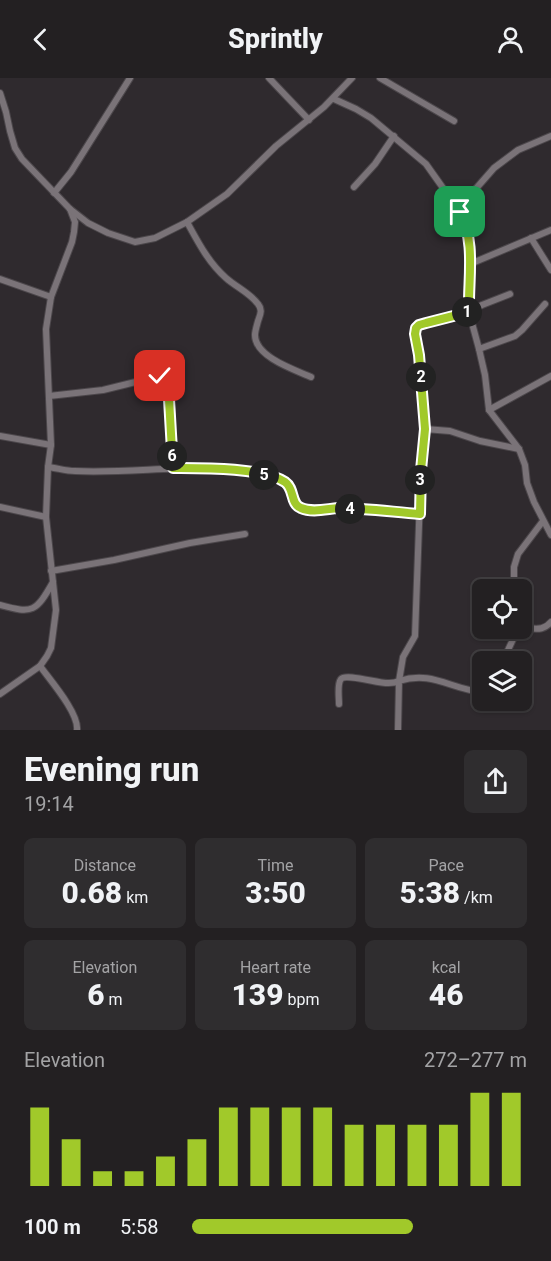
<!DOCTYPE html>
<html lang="en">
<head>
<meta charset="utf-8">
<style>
  :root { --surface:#232022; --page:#2f2d2f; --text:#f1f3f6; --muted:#a3a3a5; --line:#403e40; --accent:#a1c92a }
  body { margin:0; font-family:Roboto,sans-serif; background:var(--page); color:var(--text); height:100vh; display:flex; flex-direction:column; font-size:22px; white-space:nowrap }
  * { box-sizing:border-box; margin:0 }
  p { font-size:20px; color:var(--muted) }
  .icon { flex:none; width:33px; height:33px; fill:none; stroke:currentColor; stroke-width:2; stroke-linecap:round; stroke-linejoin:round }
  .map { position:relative; height:652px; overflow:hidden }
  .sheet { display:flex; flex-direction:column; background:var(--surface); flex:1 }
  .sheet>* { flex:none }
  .fabs { position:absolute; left:472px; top:501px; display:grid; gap:12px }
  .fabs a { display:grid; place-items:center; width:60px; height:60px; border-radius:9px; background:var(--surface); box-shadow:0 2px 4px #0004,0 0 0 2px var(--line); font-size:30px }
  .pin { position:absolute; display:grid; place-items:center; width:51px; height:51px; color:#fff; margin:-26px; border-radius:12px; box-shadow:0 3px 9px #0006 }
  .km { position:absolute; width:30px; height:30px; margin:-15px; border-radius:50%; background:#222; color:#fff; font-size:16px; line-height:30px; text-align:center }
  .round { display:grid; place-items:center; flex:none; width:63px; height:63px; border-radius:9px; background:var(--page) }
  .overview { display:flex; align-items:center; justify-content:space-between; height:102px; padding:0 24px }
  h1 { font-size:33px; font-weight:800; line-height:45px }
  .figures { display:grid; grid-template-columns:repeat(3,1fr); gap:9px; height:102px; padding:6px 24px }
  .figures div { display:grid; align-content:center; border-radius:9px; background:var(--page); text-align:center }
  .figures b { font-size:30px; font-weight:800 }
  .figures small { font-size:16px; font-weight:400 }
  .figures p { font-size:16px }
  .chart { height:168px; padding:12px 24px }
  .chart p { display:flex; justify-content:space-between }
  .chart svg { width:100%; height:108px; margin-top:6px; stroke:var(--accent); stroke-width:6 }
  ul { padding:0 24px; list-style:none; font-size:20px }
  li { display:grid; grid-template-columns:96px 72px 1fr; align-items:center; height:45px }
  li i { height:15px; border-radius:8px; background:var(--accent) }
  header { display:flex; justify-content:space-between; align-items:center; height:78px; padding:0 24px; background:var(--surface); font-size:27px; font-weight:800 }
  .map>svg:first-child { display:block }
</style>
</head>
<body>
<header><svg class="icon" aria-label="back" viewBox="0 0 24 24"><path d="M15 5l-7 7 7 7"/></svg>Sprintly<svg class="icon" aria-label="person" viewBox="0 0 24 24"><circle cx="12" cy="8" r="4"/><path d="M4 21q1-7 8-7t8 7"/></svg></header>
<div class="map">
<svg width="551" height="652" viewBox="0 0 551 652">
  <rect width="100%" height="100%" fill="#2f2a2e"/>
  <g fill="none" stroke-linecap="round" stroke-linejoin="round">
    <g stroke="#4c474b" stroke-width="8">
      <g id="street">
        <path d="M269,0l40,42"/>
        <path d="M380,0l74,43"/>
        <path d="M0,15l6,19 4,19 5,17 7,11 48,50 5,13 -1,10 -2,10 -21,55 -5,32 5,116 -3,22 -2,50 10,93 -5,38 -4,8 -7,10 -40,28"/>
        <path d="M334,21l22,10 15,9 55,46 34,48 5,9 3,13 2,30 -1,48 10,37 6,26 4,35 30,39 6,16 2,18 7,19 17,33"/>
        <path d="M354,109l21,-23 19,-28"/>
        <path d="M54,115l17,-21 59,-94"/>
        <path d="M454,125l13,-6 6,-5 21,-24 24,-18 33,-14"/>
        <path d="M70,131l18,14 20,10 27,9 20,-4 32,-16 40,-28 49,-48 48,-39 28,-29"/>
        <path d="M187,144c11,20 21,40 39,56 10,9 24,15 32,26 5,6 2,11 0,17 -1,4 -3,10 -3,14 0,22 40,35 56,42"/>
        <path d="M531,160l20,32"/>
        <path d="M470,186l81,-34"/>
        <path d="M0,201l51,18"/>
        <path d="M479,271l36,-13 7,-6 23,-26"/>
        <path d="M49,318l54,-6 57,-14 5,2 3,4 5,86"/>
        <path d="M489,332l62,-34"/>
        <path d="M425,351l25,2 30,10 39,8"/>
        <path d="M0,358l51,9"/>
        <path d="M48,389c9,1 18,4 27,4 60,3 120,-9 179,1 10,2 28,5 34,13 6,8 3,19 13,23 12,6 28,0 41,0 26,1 52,4 78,6"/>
        <path d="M0,429l46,10"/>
        <path d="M51,493l63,-11 76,-17 55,-9"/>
        <path d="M514,512v-23l4,-13 25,-33"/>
        <path d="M0,527c33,9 36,7 53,-23"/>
        <path d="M503,584c3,-7 11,-28 16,-31 10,-7 21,4 32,-9"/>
        <path d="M40,588c10,14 39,47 37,64"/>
        <path d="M339,626c0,-7 -2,-20 2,-25 5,-6 39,5 48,4 2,0 8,-1 10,-2l4,-24 12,-21 6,-167 4,-40 -6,-74 -4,-21 1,-5 3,-4 7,-2 43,-11 13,-7 28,-11"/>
        <path d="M398,652l1,-49c34,-11 52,9 84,11"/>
      </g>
    </g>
    <use href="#street" stroke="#7a7378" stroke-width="6"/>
  </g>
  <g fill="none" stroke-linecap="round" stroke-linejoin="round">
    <g stroke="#fff" stroke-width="12">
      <path id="route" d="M160,298l5,2 3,4 5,86c27,0 90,-1 112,14 10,7 5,22 16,26 11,5 25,1 37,0 27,0 55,4 82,6l1,-44 4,-41 -6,-74 -4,-21 1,-6 3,-3 7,-2 43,-11c-1,-33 7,-70 -9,-100"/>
    </g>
    <use href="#route" stroke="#a1c92a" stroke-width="8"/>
  </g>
</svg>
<div class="fabs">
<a><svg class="icon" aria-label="locate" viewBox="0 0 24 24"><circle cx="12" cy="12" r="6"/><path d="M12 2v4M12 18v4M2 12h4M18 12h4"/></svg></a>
<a><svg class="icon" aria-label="layers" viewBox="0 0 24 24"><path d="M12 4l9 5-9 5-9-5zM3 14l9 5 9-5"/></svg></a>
</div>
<div class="pin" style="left:460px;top:134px;background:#1e9e55"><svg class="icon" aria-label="arrive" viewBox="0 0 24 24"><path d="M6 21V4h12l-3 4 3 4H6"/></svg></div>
<div class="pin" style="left:160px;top:298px;background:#d93025"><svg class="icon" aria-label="check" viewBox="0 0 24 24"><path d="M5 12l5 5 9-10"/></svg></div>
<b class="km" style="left:467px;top:234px">1</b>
<b class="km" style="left:421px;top:299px">2</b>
<b class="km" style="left:420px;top:402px">3</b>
<b class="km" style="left:350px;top:431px">4</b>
<b class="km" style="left:264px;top:397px">5</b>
<b class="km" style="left:172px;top:378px">6</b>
</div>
<section class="sheet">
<div class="overview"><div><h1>Evening run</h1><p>19:14</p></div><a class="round"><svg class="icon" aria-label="share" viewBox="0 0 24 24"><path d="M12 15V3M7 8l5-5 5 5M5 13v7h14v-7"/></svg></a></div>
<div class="figures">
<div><p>Distance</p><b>0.68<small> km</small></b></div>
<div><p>Time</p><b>3:50</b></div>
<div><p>Pace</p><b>5:38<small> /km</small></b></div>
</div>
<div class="figures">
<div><p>Elevation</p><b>6<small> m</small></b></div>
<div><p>Heart rate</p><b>139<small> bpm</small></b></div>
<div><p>kcal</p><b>46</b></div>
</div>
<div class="chart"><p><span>Elevation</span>272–277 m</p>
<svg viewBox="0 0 160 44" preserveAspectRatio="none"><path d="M5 44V12M15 44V25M25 44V38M35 44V38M45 44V32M55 44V25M65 44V12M75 44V12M85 44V12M95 44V12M105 44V19M115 44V19M125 44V19M135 44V19M145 44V6M155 44V6"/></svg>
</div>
<ul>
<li><b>100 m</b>5:58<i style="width:66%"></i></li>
</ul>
</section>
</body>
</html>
